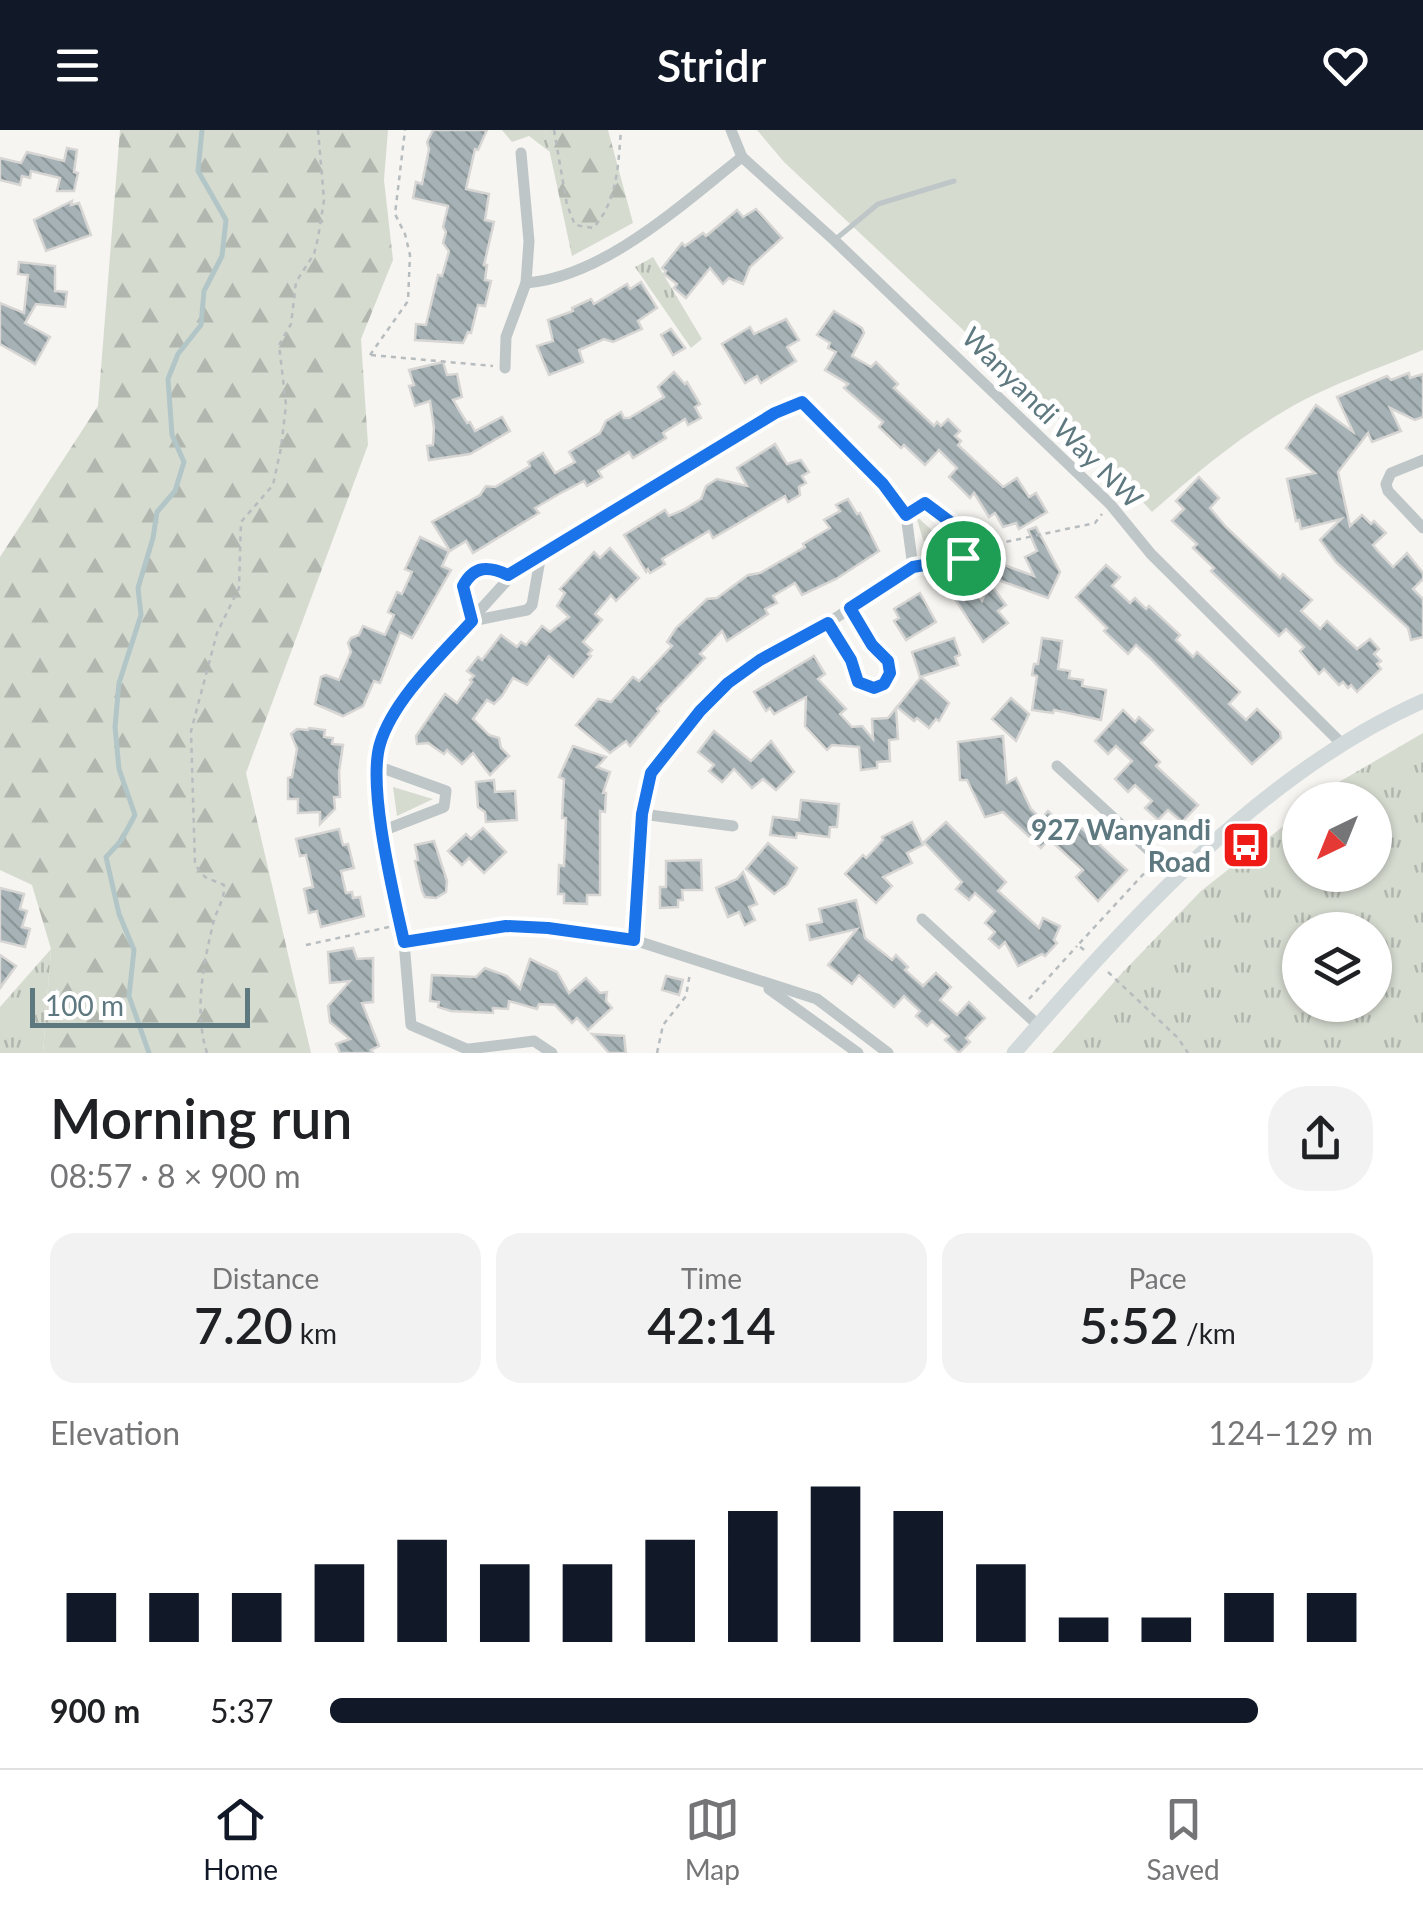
<!DOCTYPE html>
<html lang="en">
<head>
<meta charset="utf-8">
<style>
  :root { --surface:#fff; --page:#f2f2f2; --text:#202124; --muted:#757577; --line:#e0e0e0; --accent:#111827 }
  body { margin:0; font-family:Lato,sans-serif; background:var(--page); color:var(--text); height:100vh; display:flex; flex-direction:column; font-size:38px; white-space:nowrap }
  * { box-sizing:border-box; margin:0 }
  p { font-size:32px; color:var(--muted) }
  .icon { flex:none; width:55px; height:55px; fill:none; stroke:currentColor; stroke-width:2; stroke-linecap:round; stroke-linejoin:round }
  .map { position:relative; height:923px; overflow:hidden }
  .panel { display:flex; flex-direction:column; background:var(--surface); flex:1 }
  .panel>* { flex:none }
  .needle { width:65px; rotate:223deg }
  .buttons { position:absolute; left:1282px; top:652px; display:grid; gap:20px }
  .buttons a { display:grid; place-items:center; width:110px; height:110px; border-radius:50%; background:var(--surface); box-shadow:0 2px 8px #0004; font-size:50px }
  .scale { position:absolute; left:30px; bottom:25px; width:220px; box-sizing:border-box; padding-left:10px; border:5px solid #5e787f; border-top:0; font-size:28px; line-height:35px; white-space:nowrap; color:#5e787f; -webkit-text-stroke:8px #fff; paint-order:stroke }
  .pin { position:absolute; display:grid; place-items:center; width:85px; height:85px; color:#fff; margin:-42px; border:5px solid #fff; border-radius:50%; box-shadow:0 2px 10px #0007 }
  .round { display:grid; place-items:center; flex:none; width:105px; height:105px; border-radius:40px; background:var(--page) }
  .headline { display:flex; align-items:center; justify-content:space-between; height:170px; padding:0 50px }
  h1 { font-size:55px; font-weight:600; line-height:75px }
  .figures { display:grid; grid-template-columns:repeat(3,1fr); gap:15px; height:170px; padding:10px 50px }
  .figures div { display:grid; align-content:center; border-radius:25px; background:var(--page); text-align:center }
  .figures b { font-size:50px; font-weight:600 }
  .figures small { font-size:28px; font-weight:400 }
  .figures p { font-size:28px }
  .chart { height:280px; padding:20px 50px }
  .chart p { display:flex; justify-content:space-between }
  .chart svg { width:100%; height:180px; margin-top:10px; stroke:var(--accent); stroke-width:6 }
  ul { padding:0 50px; list-style:none; font-size:32px }
  li { display:grid; grid-template-columns:160px 120px 1fr; align-items:center; height:75px }
  li i { height:25px; border-radius:12px; background:var(--accent) }
  header { display:flex; justify-content:space-between; align-items:center; height:130px; padding:0 50px; background:var(--accent); color:#fff; font-size:45px; font-weight:600 }
  .menu { display:flex; justify-content:space-around; align-items:center; height:140px; border-top:2px solid var(--line); background:var(--surface); font-size:28px; color:var(--muted) }
  .menu a { display:grid; justify-items:center; gap:5px }
  .menu .selected { color:var(--accent) }
  .map>svg:first-child { display:block }
</style>
</head>
<body>
<header><svg class="icon" aria-label="menu" viewBox="0 0 24 24"><path d="M4 6h16M4 12h16M4 18h16"/></svg>Stridr<svg class="icon" aria-label="heart" viewBox="0 0 24 24"><path d="M12 20l-8-8c-3-5 5-10 8-4 3-6 11-1 8 4z"/></svg></header>
<div class="map">
<svg width="1423" height="923" viewBox="0 0 1423 923">
  <defs>
    <pattern id="forest-firs" width="22" height="20" patternUnits="userSpaceOnUse" patternTransform="scale(2.5)"><rect width="22" height="20" fill="#d6dbd0"/><path d="M5 1l3.5 6h-7zM16 11l3.5 6h-7z" fill="#b1b6ae"/></pattern>
    <pattern id="park-tufts" width="24" height="20" patternUnits="userSpaceOnUse" patternTransform="scale(2.5)"><rect width="24" height="20" fill="#d6dbd0"/><path d="M3 7l-1-3M5 7V3M7 7l1-3M15 17l-1-3M17 17v-4M19 17l1-3" fill="none" stroke="#b1b6ae"/></pattern>
    <pattern id="building-back-hatch" width="6" height="6" patternUnits="userSpaceOnUse" patternTransform="scale(2.5)"><rect width="6" height="6" fill="#a6b2b5"/><path d="M-1 5l2 2M0 0l6 6M5-1l2 2" fill="none" stroke="#8a9698"/></pattern>
  </defs>
  <rect width="100%" height="100%" fill="#f6f5f1"/>
  <g fill="#d6dbd0">
    <path d="M757,0h666v220c-48,20 -98,36 -142,63 -47,28 -88,63 -129,99l-32,-35 -336,-315z"/>
    <path d="M916,386l37,33 -26,4z"/>
    <path d="M393,657l40,12 -36,17z"/>
  </g>
  <g fill="url(#forest-firs)">
    <path d="M120,0h268l-4,50 9,80 -32,79 7,106 -122,328 65,280h-268l8,-104 -19,-64 -32,-15v-313l98,-151z"/>
    <path d="M545,0h63l25,93 -61,33z"/>
  </g>
  <g fill="url(#park-tufts)" fill-rule="evenodd">
    <path d="M502,0h43l5,22 -21,-16 -17,6z"/>
    <path d="M653,127l49,82 -11,9 -56,-81z"/>
    <path d="M1423,603v320h-371l69,-79 80,-83 99,-78v62h75v-75h-58l22,-18zM1375,800v75h-75v-75z"/>
    <path d="M51,819l-8,104h-43v-46z"/>
  </g>
  <g fill="none" stroke-linecap="round" stroke-linejoin="round">
    <path stroke="#b3c6c7" stroke-width="5" d="M149,923l-20,-57 5,-46 -15,-36 -13,-57 15,-16 14,-26 -16,-46 -4,-42 4,-44 22,-68 -3,-27 15,-50 4,-26 18,-21 9,-29 -12,-27 -4,-56 10,-25 23,-29 3,-34 18,-35 4,-36 -28,-49 4,-41"/>
  </g>
  <g fill="url(#building-back-hatch)" stroke="#d7d6d4" stroke-width="2.5">
    <path d="M433,0h54l-9,20 -3,-1 -9,40 23,5 -4,26 9,2 -10,43h3l-2,15 6,1 -6,25 -7,-1 -7,28 -3,-1 -5,11 -48,-3 1,-16 10,1 12,-50 4,1 7,-25 -6,-8 3,-11 -3,-5 5,-21 -35,-8 3,-16 6,2 7,-35 -2,-7z"/>
    <path d="M67,18l10,2 -3,22 4,1 -4,18h-17l3,-13 -29,-7 -1,7 -8,-2 -2,9 -20,-5v-22l21,5 6,-11 37,9z"/>
    <path d="M72,71l-1,4 8,-2 12,32 -45,16 -12,-31z"/>
    <path d="M756,79l26,29 -32,29 -7,17 -14,-6 -6,6 -13,-16 -24,30 -12,-10 3,-4 -13,-10 2,-3 -4,-3 20,-25 3,3 18,-13 3,3 31,-26 6,7z"/>
    <path d="M19,132l36,4v25l12,1 -2,15 -29,-3 -11,19 25,14 -15,27 -35,-20v-41l24,10 4,-38 -10,-1z"/>
    <path d="M641,152l16,26 -19,13 4,8 -29,13 -9,-3 -25,11 4,12 -34,13 -12,-29 16,-5 -5,-21 25,-9 -1,-3 19,-9 3,5 33,-20 3,5z"/>
    <path d="M834,181l28,17 2,5 -12,23 19,11 5,-5 22,22 -4,4 40,38 3,-4 4,4 7,-7 12,12 -5,5 6,5 -3,4 45,42 14,-9 12,19 7,-4 11,19 -28,17 -3,-6 -13,4 -8,-14 -6,4 -15,-24 -4,5 -21,-21 8,-9 -18,-18 -14,15 -21,-20 -3,3 -22,-21 4,-5 -39,-34 4,-4 -23,-14 11,-18 -8,-4 2,-5 -13,-8z"/>
    <path d="M786,189l13,21 -12,7 9,14 -35,22 -4,-7 -12,7 -23,-39 28,-17 4,7z"/>
    <path d="M671,199l14,19 -12,7 -12,-20z"/>
    <path d="M443,232l4,13 10,-1 5,23 -9,3 14,23 3,-1 5,9 27,-14 8,14 -40,23 -41,6 -2,-14 6,-1 1,-17 -4,-27 -15,5 -6,-20 5,-1 -5,-15z"/>
    <path d="M674,242l11,12 2,-2 13,22 -5,3 6,11 -13,7 -3,-6 -22,14 3,5 -18,11 -15,9 -4,-6 -31,19 4,6 -15,9 -3,-5 -25,13 -24,14 4,5 -66,40 -7,-12 -16,10 -18,-29 48,-27 6,-9 9,1 35,-21 -2,-4 15,-9 12,20 20,-11 -6,-10 31,-19 6,-12 15,-9 3,6h5l35,-21 -6,-10z"/>
    <path d="M1409,243l1,5 13,-4v43l-8,3 -25,-12 11,23 -29,11 -4,-9 -30,39 12,54 12,-11 9,9 3,-3 12,12 -13,12 4,5 16,17 14,-14 16,20v6l-10,10 10,10v38l-12,3 -3,-12 -72,-66 -16,-22 21,-21 -40,10 -2,-9 -3,1 -9,-42 28,-6 -29,-25 30,-43 37,27 -16,-35 50,-21 4,4z"/>
    <path d="M775,314l12,20 14,-4 8,12 -7,4 4,7 -7,4 1,8 -12,7 -3,-6 -72,42 -4,-7 -47,28 3,5 -15,9 -2,-4 -2,3 -22,-37 41,-25 4,6 14,-6 18,-11 5,-13 11,-7 30,7 -10,-18z"/>
    <path d="M1199,347l20,21 -9,10 16,19 54,51 3,-4 29,26 -11,11 19,18 7,-8 30,28 13,-10 9,10 -5,5 7,7 -4,3 4,5 -24,23 -6,-7 -3,3 -5,-6 -4,3 -15,-16 -5,5 -19,-23 4,-4 -18,-18 -7,7 -68,-65 3,-3 -21,-20 4,-4 -25,-23 12,-12 -8,-8z"/>
    <path d="M848,369l9,15 3,-1 19,38 -43,28 -34,16 -7,-12 -22,13 4,7 -12,6 3,5 -41,27 -5,-10 -22,23 5,4 -48,51 2,2 -29,35 -4,-5 -16,12 -34,-28 22,-26 13,3 22,-25 6,4 33,-35 -5,-4 9,-14 31,-29 10,-1 31,-23 12,-2 45,-26 -2,-3 27,-16 -6,-8 16,-9 -4,-6z"/>
    <path d="M1036,397l24,45 -12,26 -58,-21 6,-15 38,14 -9,-19 12,-6 -9,-21z"/>
    <path d="M420,407l29,14 -7,15 9,4 -39,68 -12,-6 -20,51 -6,-2 -11,25 -20,10 -28,-12 6,-27 5,-2 13,5 12,-28 -3,-9 3,-5 8,-3 4,-9 22,9 9,-20 -6,-3 9,-20 5,2 10,-22 -7,-3z"/>
    <path d="M610,418l29,30 -23,23 -5,-6 -16,19 7,6 -19,22 9,8 -4,4 3,2 -18,21 -24,-21 -22,29 -14,-7 -11,18 -8,8 -7,-4 -14,19 16,16 10,3 2,10 8,8 -19,19 -17,-22 -11,11 -15,-14 -3,4 -16,-11 -11,1 -1,-8 29,-42 12,9 15,-21 -2,-2 4,-4 -7,-5 11,-14 4,3 19,-25 16,12 4,-5 5,3 16,-19 8,6 19,-15 -12,-11 8,-13 -5,-4 34,-37 6,6z"/>
    <path d="M1106,435l14,12 -8,9 18,17 5,-5 11,11 3,-3 31,29 -4,5 17,17 4,-5 43,40 -11,12 17,16 11,-11 23,23 1,6 -29,26 -103,-107 -13,-12 -8,9 -24,-23 3,-3 -31,-31z"/>
    <path d="M989,452l17,23 -8,6 10,12 -25,19 -28,-43 17,-11 10,13z"/>
    <path d="M920,463l16,29 -30,18 -12,-19 5,-3 -5,-9z"/>
    <path d="M954,508l6,17 -5,2 3,8 -38,12 -8,-25z"/>
    <path d="M1042,508l20,3 -4,28 12,2 -1,7 14,2 -1,6 24,4 -5,30 -47,-10 -1,3 -21,-3 5,-34 -5,-1 2,-11h4z"/>
    <path d="M814,526l11,18 -7,5 28,30 -6,5 12,13 10,-1 11,13 -1,-20 16,-1 8,-10 2,31 -9,1 1,21 -13,1v6l-16,2 -2,-23 -27,-2 -5,5 -22,-24 1,-29 -32,17 -4,-6 -4,3 -12,-19z"/>
    <path d="M921,547l28,26 -10,18 -3,-2 -7,9 -12,-10 -3,3 -17,-14z"/>
    <path d="M1011,568l18,16 -13,27 -24,-22z"/>
    <path d="M1123,580l12,12 4,-5 14,13 -12,13 19,19 -4,4 42,39 -16,17 -14,-12 -10,10 -13,-12 7,-7 -17,-16 -7,7 -13,-13 17,-18 -16,-15 -8,8 -13,-13z"/>
    <path d="M309,598l16,2 -1,7 9,1 -1,6 11,1 -4,27 1,25h-6l1,12 -15,15v-12l-22,1v-14h-10v-21l4,-1 5,-28 -6,-15 6,-5 11,1z"/>
    <path d="M714,601l37,30 20,-20 23,31 -18,18 -13,-11 -11,9 -18,-19 -12,13 -13,-11 5,-6 -16,-13z"/>
    <path d="M1003,606l4,47 9,-5 15,31 10,10 7,-8 21,20 7,-8 51,47 -29,31 -22,-24 7,-7 -34,-31 -8,9 -38,-36 -18,5 -18,-37h-7l-2,-38z"/>
    <path d="M573,616l33,11 -9,10 13,5 -7,21h3l-1,19 -5,-1v84h-13v9l-23,-1v-9h-6l1,-29 5,1 2,-48h-4l2,-39 -5,-2z"/>
    <path d="M494,650l1,12 20,-1 2,29 -31,2 -1,-10 -7,-5 -2,-25z"/>
    <path d="M801,670l38,4 -2,23h-7l-1,10 -32,-4 -1,5 -26,-3 3,-18 26,3z"/>
    <path d="M912,692l11,23 -16,8 5,10 -29,14 9,9 -16,17 -31,-29 18,-19 3,3 17,-18 -1,-3z"/>
    <path d="M946,692l60,60 -8,9 41,37 4,-10 17,8 -6,14 3,3 -12,13 -3,-2 -24,12 -13,-24 -6,6 -10,-9 6,-7 -10,-9 10,-12 -20,-18 -6,7 -13,-11 6,-7 -38,-40z"/>
    <path d="M483,698l23,24 -22,21 -15,-15 -7,7 -14,-14 18,-17 5,5z"/>
    <path d="M339,699l4,16 5,-1 6,24 -13,3 5,22 6,-1 1,6 7,-1 4,19 -43,11 -4,-16 -8,2 -5,-24 9,-2 -7,-32 -6,1 -4,-17z"/>
    <path d="M434,711l13,40 -1,11 -10,6 -11,-1 -3,-6 -7,-30 3,-1 -3,-15z"/>
    <path d="M768,713l29,25 -10,17 -13,9 -28,-25z"/>
    <path d="M701,730l1,30h-20l1,10h-5v7l-18,1v-21h6v-26z"/>
    <path d="M743,742l14,32 -8,3 6,13 -10,5 -6,-13 -11,5 -12,-29 21,-9z"/>
    <path d="M0,758l24,6 -4,15 7,2 -5,16 8,2 -5,18 -25,-6z"/>
    <path d="M856,770l9,38 27,22 4,-5 12,12 -3,3 18,16 13,-13 15,14 -11,13 17,15 12,-13 16,16 -19,20 4,4 -11,11 -14,-13 4,-4 -17,-15 -5,5 -11,-10 4,-5 -16,-15 -10,11 -35,-32 -7,9 -24,-19 29,-36 -47,11 -3,-15 15,-3 -3,-13z"/>
    <path d="M353,818l4,11 16,-1v44l-11,1 17,43 -8,4 2,3h-33l-4,-9 14,-5 -20,-17 -2,-16 22,-25 -20,2 -2,-31z"/>
    <path d="M0,825l16,11 -16,22z"/>
    <path d="M530,829l27,13 12,21 17,-15 14,15 7,-1 -1,9 6,7 -24,22 -11,-12 -5,5 -17,-18 -16,-1 -2,5 -28,-8 -1,8 -15,-1v5l-42,-2 -13,-4 1,-5 -9,-1 2,-26 44,2 9,-9 22,8 13,13z"/>
    <path d="M666,846l17,4 -4,15 -17,-5z"/>
    <path d="M592,904l32,2 2,17h-17z"/>
  </g>
  <g fill="none" stroke-linecap="round" stroke-linejoin="round">
    <g stroke="#b7bcbe" stroke-width="2.5" stroke-dasharray="5 5" stroke-linecap="butt">
      <path d="M554,0l13,75 8,20 18,3c25,-27 25,-63 28,-98"/>
      <path d="M370,225l38,-54 2,-46 -5,-21 -10,-20 10,-84"/>
      <path d="M371,225l122,11"/>
      <path d="M844,315l39,39 16,22"/>
      <path d="M977,418l118,-25 7,-9"/>
      <path d="M306,815l83,-18"/>
      <path d="M1084,820l-6,-5 71,-77"/>
      <path d="M1108,842l70,66 10,15"/>
      <path d="M1029,869l48,-53"/>
      <path d="M207,923c-13,-41 -4,-87 6,-129 3,-14 12,-24 11,-39l-19,-8 -10,-12 -4,-134 26,-98 22,-45 2,-66 32,-37 8,-37 5,-43 -7,-60 12,-21 5,-42 18,-28 4,-16 6,-38 -6,-70"/>
      <path d="M657,923l6,-28 23,-29 4,-23"/>
    </g>
    <path stroke="#bfc6c8" stroke-width="5" d="M837,108l41,-34 76,-23"/>
    <g stroke="#bfc6c8" stroke-width="11">
      <path d="M731,0l11,27 92,83 276,264 41,50 190,189"/>
      <path d="M526,153c78,-6 156,-79 216,-126"/>
      <path d="M505,238l1,-31 20,-54 3,-42 -8,-88"/>
      <path d="M1423,330l-32,13 -5,11 2,7 35,37"/>
      <path d="M508,445c-19,-9 -35,-10 -45,11l9,35 55,-11 5,-5 9,-51"/>
      <path d="M828,493l23,37 7,22 15,6c34,-11 9,-28 -2,-43 -7,-12 -14,-25 -21,-37"/>
      <path d="M377,636l69,25 -2,16 -62,24"/>
      <path d="M1057,636l121,111"/>
      <path d="M642,684l91,12"/>
      <path d="M922,789l116,106"/>
      <path d="M634,810l8,-126 9,-41 49,-62 29,-28 30,-23 69,-37 85,-56 50,-10 -10,-33 -28,-21 -19,12 7,52"/>
      <path d="M404,812l102,-16 42,2 86,12 183,59 71,54"/>
      <path d="M769,859l89,64"/>
      <path d="M469,919l65,-8 18,12"/>
      <path d="M476,923l-65,-28 -7,-83 -22,-111 -5,-65 3,-23 33,-59 108,-119 254,-152 27,-10 31,32"/>
    </g>
    <path stroke="#d2d9db" stroke-width="15" d="M1014,923c115,-132 246,-280 409,-352"/>
  </g>
  <g fill="none" stroke-linecap="round" stroke-linejoin="round">
    <g stroke="#fff" stroke-width="20">
      <path id="route" d="M802,272l81,82 23,31 19,-12 28,21 10,34 -50,9 -63,41 22,37 16,16 2,12 -6,11 -10,4 -16,-6 -7,-22 -23,-37 -68,37 -32,23 -28,28 -49,62 -9,41 -8,126 -86,-12 -42,-2 -102,16c-10,-46 -37,-155 -24,-198 13,-44 62,-90 92,-123l-9,-35c11,-21 26,-20 45,-11l267,-162z"/>
    </g>
    <use href="#route" stroke="#1a73e8" stroke-width="12"/>
  </g>
  <defs>
    <g id="bus-square" transform="scale(2.5)"><rect x="-9" y="-9" width="18" height="18" rx="4" fill="#ef1b17" stroke="#fff"/><path d="M-5-6H5V4H4V6H2V4H-2V6H-4V4H-5ZM-3.5-4V0h7V-4ZM-3.5 1.2v1.5H-2V1.2ZM2 1.2v1.5H3.5V1.2Z" fill="#fff"/></g>
  </defs>
  <g fill-rule="evenodd">
    <use href="#bus-square" x="1246" y="715"/>
  </g>
  <g text-anchor="middle" dominant-baseline="central" stroke-width="10" stroke-linejoin="round" paint-order="stroke">
    <g font-size="28" fill="#5e787f" stroke="#fff">
      <text transform="translate(1053 287) rotate(45)">Wanyandi Way NW</text>
    </g>
    <g font-size="28" font-weight="bold" fill="#5e787f" stroke="#fff" text-anchor="end">
      <text x="1211" y="699">927 Wanyandi<tspan x="1211" dy="32">Road</tspan></text>
    </g>
  </g>
</svg>
<div class="buttons">
<a><svg class="needle" viewBox="-14 -14 28 28"><path d="M0-13l5 13h-10z" fill="#e53935"/><path d="M0 13l5-13h-10z" fill="#757577"/></svg></a>
<a><svg class="icon" aria-label="layers" viewBox="0 0 24 24"><path d="M12 4l9 5-9 5-9-5zM3 14l9 5 9-5"/></svg></a>
</div>
<div class="scale">100 m</div>
<div class="pin" style="left:963px;top:428px;background:#1e9e55"><svg class="icon" aria-label="arrive" viewBox="0 0 24 24"><path d="M6 21V4h12l-3 4 3 4H6"/></svg></div>
</div>
<section class="panel">
<div class="headline"><div><h1>Morning run</h1><p>08:57 · 8 × 900 m</p></div><a class="round"><svg class="icon" aria-label="share" viewBox="0 0 24 24"><path d="M12 15V3M7 8l5-5 5 5M5 13v7h14v-7"/></svg></a></div>
<div class="figures">
<div><p>Distance</p><b>7.20<small> km</small></b></div>
<div><p>Time</p><b>42:14</b></div>
<div><p>Pace</p><b>5:52<small> /km</small></b></div>
</div>
<div class="chart"><p><span>Elevation</span>124–129 m</p>
<svg viewBox="0 0 160 44" preserveAspectRatio="none"><path d="M5 44V32M15 44V32M25 44V32M35 44V25M45 44V19M55 44V25M65 44V25M75 44V19M85 44V12M95 44V6M105 44V12M115 44V25M125 44V38M135 44V38M145 44V32M155 44V32"/></svg>
</div>
<ul>
<li><b>900 m</b>5:37<i style="width:89%"></i></li>
</ul>
</section>
<nav class="menu">
<a class="selected"><svg class="icon" aria-label="home" viewBox="0 0 24 24"><path d="M3 11l9-7 9 7M6 9v11h12V9"/></svg>Home</a>
<a><svg class="icon" aria-label="map" viewBox="0 0 24 24"><path d="M3 6l6-2 6 2 6-2v14l-6 2-6-2-6 2zM9 4v14M15 6v14"/></svg>Map</a>
<a><svg class="icon" aria-label="saved" viewBox="0 0 24 24"><path d="M7 4h10v16l-5-4-5 4z"/></svg>Saved</a>
</nav>
</body>
</html>
